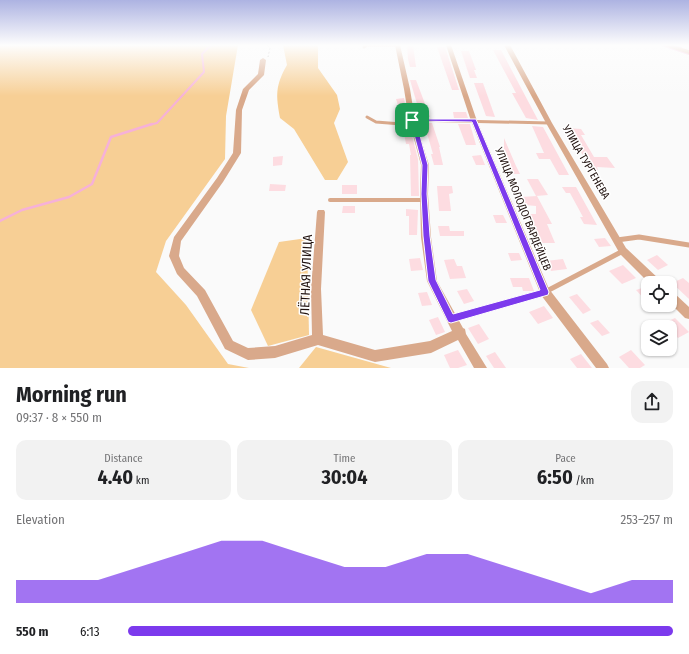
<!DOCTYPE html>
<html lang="en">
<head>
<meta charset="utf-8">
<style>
  :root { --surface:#fff; --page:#f2f2f2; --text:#202124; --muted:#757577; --accent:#7c3aed }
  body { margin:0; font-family:"Fira Sans Condensed",sans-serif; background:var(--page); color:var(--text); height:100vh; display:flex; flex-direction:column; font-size:15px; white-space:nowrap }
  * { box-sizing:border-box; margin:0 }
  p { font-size:13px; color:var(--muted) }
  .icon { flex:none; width:22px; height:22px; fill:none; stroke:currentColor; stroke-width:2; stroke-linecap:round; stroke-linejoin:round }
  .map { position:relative; height:368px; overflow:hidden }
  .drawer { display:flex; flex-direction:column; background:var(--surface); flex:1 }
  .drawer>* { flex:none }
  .fabs { position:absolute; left:641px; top:276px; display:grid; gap:8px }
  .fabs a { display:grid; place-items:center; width:36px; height:36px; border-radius:8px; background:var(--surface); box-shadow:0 1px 3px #0004; font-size:20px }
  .pin { position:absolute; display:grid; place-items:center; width:34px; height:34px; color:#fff; margin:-17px; border-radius:8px; box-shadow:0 2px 6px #0006 }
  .round { display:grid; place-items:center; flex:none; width:42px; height:42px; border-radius:12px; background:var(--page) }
  .summary { display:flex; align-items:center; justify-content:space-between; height:68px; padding:0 16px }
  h1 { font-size:22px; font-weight:700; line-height:30px }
  .stats { display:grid; grid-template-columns:repeat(3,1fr); gap:6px; height:68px; padding:4px 16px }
  .stats div { display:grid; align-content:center; border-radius:10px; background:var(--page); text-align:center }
  .stats b { font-size:20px; font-weight:700 }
  .stats small { font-size:11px; font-weight:400 }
  .stats p { font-size:11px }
  .chart { height:112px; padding:8px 16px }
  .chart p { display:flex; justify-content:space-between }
  .chart svg { width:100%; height:72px; margin-top:4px; fill:var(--accent); opacity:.7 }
  ul { padding:0 16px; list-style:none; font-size:13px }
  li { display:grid; grid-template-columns:64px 48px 1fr; align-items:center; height:30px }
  li i { height:10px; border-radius:5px; background:var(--accent) }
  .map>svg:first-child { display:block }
</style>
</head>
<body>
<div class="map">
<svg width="689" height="368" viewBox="0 0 689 368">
  <rect width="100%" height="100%" fill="#fafafa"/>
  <g fill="#f7cf95">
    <path d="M0,45h238l-12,71 -1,43 -59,82 -10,31 30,33 42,59 21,4h-249z"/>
    <path d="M283,45h35v23l19,27 3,14 -6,14 14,39 -11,18h-12l-31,-51 -14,-11c-4,-23 -5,-32 7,-53z"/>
    <path d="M307,238l2,97 -41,11 -17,-36 28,-68z"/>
    <path d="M316,347l75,21h-92z"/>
  </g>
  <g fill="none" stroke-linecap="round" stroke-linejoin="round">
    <g stroke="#f6b1d8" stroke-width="2">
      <path d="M662,45l27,9"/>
      <path d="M673,45l8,3"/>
      <path d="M149,125l8,-2 47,-51 -2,-18 9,-9"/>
    </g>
    <path stroke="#f6b1d8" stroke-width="2.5" d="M0,221l22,-11 47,-13 23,-13 19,-47 41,-13"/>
  </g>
  <g fill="#fddce1">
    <path d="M407,45h6l3,22h-6l-2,-8z"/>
    <path d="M437,47h8l14,43h-7z"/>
    <path d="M493,50h8l37,70 -12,-2 -14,-25h4z"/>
    <path d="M461,51h8l7,19h-2l3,8h-7z"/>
    <path d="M410,80h6l14,37h-8l-1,-3h-1z"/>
    <path d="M474,83h9l12,34 -9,-1z"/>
    <path d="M404,98l3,17h-6l-5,-16z"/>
    <path d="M453,112h13l2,6h-14z"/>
    <path d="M424,123h8l8,24h-1l4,18h-9l-3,-11h2z"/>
    <path d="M458,124h12l6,21h-10z"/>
    <path d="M532,126l11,1 26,48h-10l-9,-16h-11l-3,-6h8z"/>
    <path d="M403,127l7,1 8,31 1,37h-8l-1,-41h1l-2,-11h-3z"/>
    <path d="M566,128l15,1 4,6h-4l13,22h13l8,11 -18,-1 1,3 -9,-1 -4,-7h2z"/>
    <path d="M504,138l12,28 4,8h-12l-4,-8 -4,-12h4z"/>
    <path d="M481,155l4,10h-9l-4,-9z"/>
    <path d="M283,156l-1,9 -9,1v-9z"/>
    <path d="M527,179h11l10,16 -12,1z"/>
    <path d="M270,184l16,1 -1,6h-16z"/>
    <rect x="342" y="185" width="15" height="9"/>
    <path d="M437,186h15l1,7 -4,1 2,17h-12z"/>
    <path d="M562,187h14l21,38 -13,-1 -4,-7h3l-13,-24h-4z"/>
    <path d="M537,196l15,28h-5l8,19h-14l-12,-29h7v-8l-11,-1 -4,-8z"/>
    <path d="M343,206h12v7h-13z"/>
    <path d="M406,209l12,1 -1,25h-8v-19h-3z"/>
    <path d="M493,215h10l4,8h-11z"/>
    <path d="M438,226h11l1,5h14v5h-24z"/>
    <path d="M605,238l6,8 -12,1 -5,-8z"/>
    <path d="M508,253h11l3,7 -11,1z"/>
    <path d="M657,255l11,10 -10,5 -11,-10z"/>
    <path d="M420,258l3,12 -12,1 -2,-12z"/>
    <path d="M454,259l3,7h5l4,12 -16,1 -6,-19z"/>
    <path d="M563,259l4,10 -16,2 -5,-10z"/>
    <path d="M623,265l13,13 -14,6 -13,-13z"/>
    <path d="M510,278h19l5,13h-11l-1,-4h-9z"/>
    <path d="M683,278l6,5v16l-17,-16z"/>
    <path d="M645,287l3,3v13l-12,-13z"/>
    <path d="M467,289l7,12 -10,3 -7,-13z"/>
    <path d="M427,292l5,13 -10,1 -4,-13z"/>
    <path d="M577,294l14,16 -8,4 -14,-17z"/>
    <path d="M544,306l9,12 -15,6 -9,-12z"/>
    <path d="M438,317l7,15 -9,3 -7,-15z"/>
    <path d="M675,318l14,14 -11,6 -8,-9v-2l-6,-4z"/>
    <path d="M598,320l12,13 -8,3 -12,-13z"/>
    <path d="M479,324l10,15 -11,5 -10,-16z"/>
    <path d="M458,350l9,15 -9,3h-8l-6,-13z"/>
    <path d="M631,350l14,15 -5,3h-11l-10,-11z"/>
    <path d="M495,352l11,16h-12l-8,-12z"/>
    <path d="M581,354l11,14h-15l-7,-9z"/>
  </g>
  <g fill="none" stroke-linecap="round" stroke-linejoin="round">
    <path stroke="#a59f9e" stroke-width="1" stroke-dasharray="2 2" stroke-linecap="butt" d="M267,45l3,3 -2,9"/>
    <g stroke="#d9a98b" stroke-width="3">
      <path d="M364,47l3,-2h30"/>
      <path d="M367,117l9,5 38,3"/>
      <path d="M412,120l137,3"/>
    </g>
    <g stroke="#d9a98b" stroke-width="4">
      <path d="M406,124l8,1"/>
      <path d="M330,200h94"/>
    </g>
    <g stroke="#d9a98b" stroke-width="5">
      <path d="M617,240l22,-3 50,8"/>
      <path d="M453,318l92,-26 78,-41"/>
    </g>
    <g fill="#d9a98b" fill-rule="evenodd">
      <path d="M395,45h5l10,44 5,31 14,45 -1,29 3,43 6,44 26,47 2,1 1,5 21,34h-13l-16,-28 -27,13 -56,9 -57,-17 -43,13 -27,2 -23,-11 -28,-53 -20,-22 -8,-18 5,-19 43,-59 16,-25 3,-43 7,-21 15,-15 2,-14 3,-2 3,2 -2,15 -15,15 -7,20 -1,43 -18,29 -42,59 -2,15 5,12 21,22 28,51 15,7 27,-2 37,-11 -1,-46 6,-77 1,-2h6l1,2 -4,77 2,46 52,15 55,-9 22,-10 -25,-50 -6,-44 -1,-43 1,-29 -12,-45 -5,-31z"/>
      <path d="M446,45h5l26,76 72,168 58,75 2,4h-13l-55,-73 -70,-174z"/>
      <path d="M504,45h6l42,78 74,125 34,32 1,3h-12l-29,-29 -74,-131z"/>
      <path d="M665,45h6l18,5v4l-24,-8z"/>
      <path d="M670,291l4,2 15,14v12l-4,-1 -15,-15z"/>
    </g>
  </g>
  <linearGradient id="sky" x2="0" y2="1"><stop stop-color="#adb3e2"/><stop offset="0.47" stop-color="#fdfdfd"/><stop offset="1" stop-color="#fdfdfd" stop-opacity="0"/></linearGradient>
  <rect width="689" height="96" fill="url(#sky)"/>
  <path fill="#7c3aed" stroke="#fff" fill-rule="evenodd" d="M410,119h66l73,173 -1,3 -97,28 -3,-1 -20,-41 -5,-45 -2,-42 1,-29zM416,121l56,1 68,168 -87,24 -17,-34 -6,-44 -3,-42 1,-29z"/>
  <g text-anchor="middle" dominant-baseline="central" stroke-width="3" stroke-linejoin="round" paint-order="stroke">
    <g font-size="11" fill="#20120f" stroke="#fff">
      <text transform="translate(586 162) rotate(60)">УЛИЦА ТУРГЕНЕВА</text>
      <text transform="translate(523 209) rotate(68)">УЛИЦА МОЛОДОГВАРДЕЙЦЕВ</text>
    </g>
    <g font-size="13" fill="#20120f" stroke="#fff">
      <text transform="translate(306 275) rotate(-88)">ЛЁТНАЯ УЛИЦА</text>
    </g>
  </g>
</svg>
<div class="fabs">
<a><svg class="icon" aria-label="locate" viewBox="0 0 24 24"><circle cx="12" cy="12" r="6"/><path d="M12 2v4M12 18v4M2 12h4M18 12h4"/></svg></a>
<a><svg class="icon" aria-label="layers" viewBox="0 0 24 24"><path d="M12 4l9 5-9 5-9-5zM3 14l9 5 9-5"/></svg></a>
</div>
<div class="pin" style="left:412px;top:120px;background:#1e9e55"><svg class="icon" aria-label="arrive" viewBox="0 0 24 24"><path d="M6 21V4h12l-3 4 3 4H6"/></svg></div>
</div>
<section class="drawer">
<div class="summary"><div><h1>Morning run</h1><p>09:37 · 8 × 550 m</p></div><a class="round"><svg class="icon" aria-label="share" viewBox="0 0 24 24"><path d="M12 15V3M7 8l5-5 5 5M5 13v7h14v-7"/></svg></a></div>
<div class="stats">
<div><p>Distance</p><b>4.40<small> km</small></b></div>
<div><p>Time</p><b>30:04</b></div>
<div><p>Pace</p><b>6:50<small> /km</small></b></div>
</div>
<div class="chart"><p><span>Elevation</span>253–257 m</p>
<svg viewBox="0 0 160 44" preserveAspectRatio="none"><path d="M0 44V30L10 30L20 30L30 22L40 14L50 6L60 6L70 14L80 22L90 22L100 14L110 14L120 22L130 30L140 38L150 30L160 30V44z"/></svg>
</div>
<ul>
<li><b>550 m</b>6:13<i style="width:100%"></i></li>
</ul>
</section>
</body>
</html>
